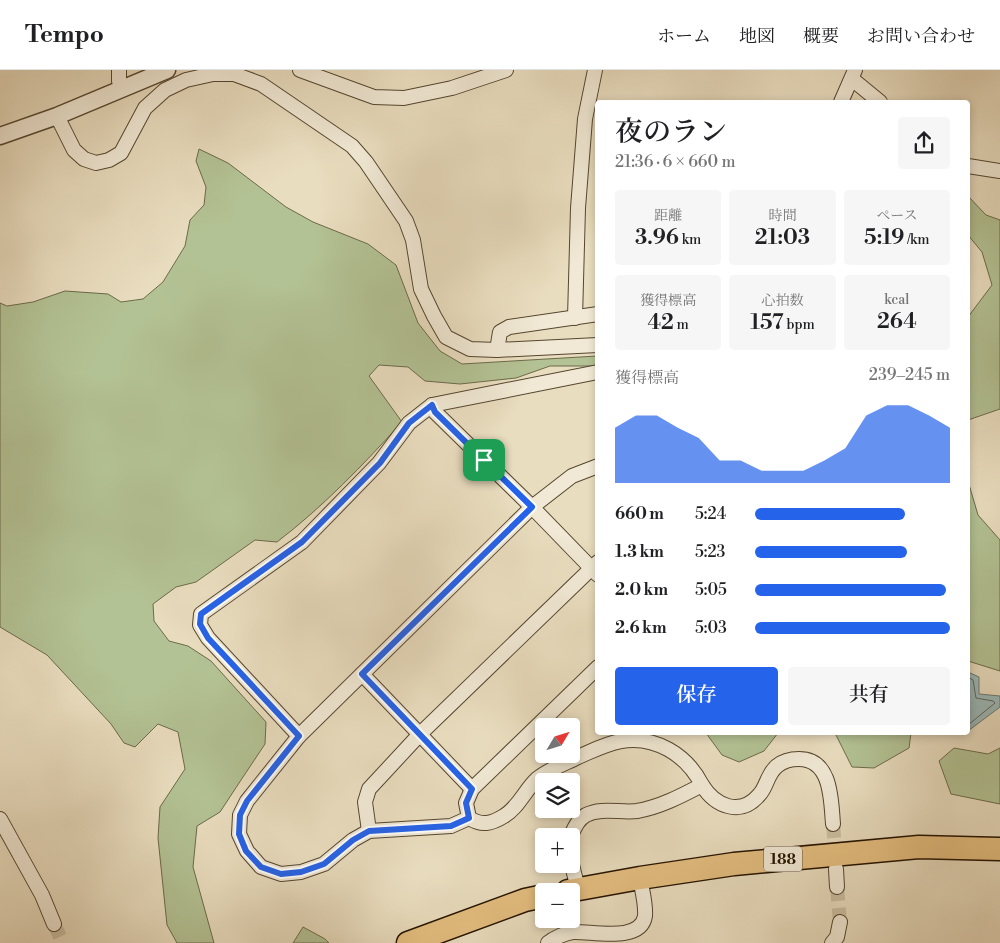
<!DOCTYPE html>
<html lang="ja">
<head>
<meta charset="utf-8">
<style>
  :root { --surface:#fff; --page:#f6f6f6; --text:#202124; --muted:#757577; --line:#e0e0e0; --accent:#2563eb }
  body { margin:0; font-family:"Libre Bodoni","Noto Serif JP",serif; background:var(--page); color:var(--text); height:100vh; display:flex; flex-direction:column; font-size:19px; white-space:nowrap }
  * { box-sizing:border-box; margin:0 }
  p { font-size:16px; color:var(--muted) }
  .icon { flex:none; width:28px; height:28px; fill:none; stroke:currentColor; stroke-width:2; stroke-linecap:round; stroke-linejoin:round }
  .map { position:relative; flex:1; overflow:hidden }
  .panel { position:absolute; left:595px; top:30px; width:375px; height:635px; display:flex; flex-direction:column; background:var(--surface); border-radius:5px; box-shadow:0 2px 8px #0003 }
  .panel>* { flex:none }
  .needle { width:32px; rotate:52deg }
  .controls { position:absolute; left:535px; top:648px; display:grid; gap:10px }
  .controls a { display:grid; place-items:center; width:45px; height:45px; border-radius:5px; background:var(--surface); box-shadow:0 2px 8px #0003; font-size:25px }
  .pin { position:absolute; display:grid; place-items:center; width:42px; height:42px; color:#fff; margin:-21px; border-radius:10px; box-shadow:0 2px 8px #0006 }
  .round { display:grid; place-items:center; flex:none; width:52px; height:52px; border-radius:5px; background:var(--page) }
  .headline { display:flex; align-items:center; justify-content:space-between; height:85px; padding:0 20px }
  h1 { font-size:28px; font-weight:600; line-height:38px }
  .figures { display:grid; grid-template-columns:repeat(3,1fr); gap:8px; height:85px; padding:5px 20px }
  .figures div { display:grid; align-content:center; border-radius:5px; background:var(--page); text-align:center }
  .figures b { font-size:21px; font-weight:600 }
  .figures small { font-size:14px; font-weight:400 }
  .figures p { font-size:14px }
  .chart { height:140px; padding:10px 20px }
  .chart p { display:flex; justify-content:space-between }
  .chart svg { width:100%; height:90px; margin-top:5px; fill:var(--accent); opacity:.7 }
  .action { display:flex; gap:10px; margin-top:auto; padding:10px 20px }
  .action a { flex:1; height:58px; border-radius:5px; background:var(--accent); color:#fff; font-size:20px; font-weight:600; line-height:58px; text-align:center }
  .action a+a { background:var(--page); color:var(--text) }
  ul { padding:0 20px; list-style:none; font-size:16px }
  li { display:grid; grid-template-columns:80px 60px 1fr; align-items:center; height:38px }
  li i { height:12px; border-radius:6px; background:var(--accent) }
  header { display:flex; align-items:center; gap:30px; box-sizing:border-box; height:70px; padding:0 25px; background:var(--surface); border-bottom:1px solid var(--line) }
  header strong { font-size:24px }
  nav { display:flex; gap:28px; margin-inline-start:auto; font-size:18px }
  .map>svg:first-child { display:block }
</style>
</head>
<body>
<header>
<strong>Tempo</strong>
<nav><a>ホーム</a><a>地図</a><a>概要</a><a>お問い合わせ</a></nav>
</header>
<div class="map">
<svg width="1000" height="873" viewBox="0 0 1000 873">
  <rect width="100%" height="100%" fill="#e9ddbf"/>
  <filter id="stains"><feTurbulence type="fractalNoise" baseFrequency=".004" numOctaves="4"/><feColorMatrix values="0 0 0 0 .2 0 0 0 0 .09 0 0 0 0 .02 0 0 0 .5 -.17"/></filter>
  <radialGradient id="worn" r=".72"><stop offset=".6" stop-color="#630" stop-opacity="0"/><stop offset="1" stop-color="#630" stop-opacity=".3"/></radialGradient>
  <g fill="#b3c294" stroke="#6c6a4a">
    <path d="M199,79l29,14 58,44 27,15 55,22 28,21 22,58 22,28 22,13 135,-8v10h-47l-34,12 -56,6 -35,-3 -17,-14 -29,-2 -10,11 33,46c-39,43 -78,84 -125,120l-22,-2 -59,42 -20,5 -23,17 1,17 15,20 19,5 23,15 55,61 -1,22 -22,33 -23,35 -23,14 -4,41 21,76h-37l-10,-18 -9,-87 2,-31 25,-38 -7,-37 -20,-8 -23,23 -11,-4 -13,-19 -64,-69 -47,-28v-324l7,3 26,-4 32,-11 43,3 13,8 22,-3 20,-17 22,-36 5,-26 14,-15 2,-18 -10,-26z"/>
    <path d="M968,126l18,19 14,5v189l-32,11v-103l24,-32 -10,-33 -14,-17z"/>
    <path d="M968,411l10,34 22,25v131l-32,-10z"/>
    <path d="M706,663h72l-14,18 -25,11 -17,-7z"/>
    <path d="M835,663h76l-2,15 -35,20 -22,-1z"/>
    <path d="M954,678l34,6 12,-6v56l-49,-10 -12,-33z"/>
    <path d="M303,857l22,12 4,4h-36z"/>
  </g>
  <path fill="#9cbabc" stroke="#6c7771" d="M968,602l11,5v17l21,2v11l-32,24z"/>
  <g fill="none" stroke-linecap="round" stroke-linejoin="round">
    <path stroke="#60665e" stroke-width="1" d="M968,607l5,3 3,18 17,3 2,2 -27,22"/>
    <g stroke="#cbbfa2" stroke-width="14" stroke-dasharray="14 7" stroke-linecap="butt">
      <path d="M833,754l3,36"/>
      <path d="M837,817l3,35"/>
      <path d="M54,854l9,19"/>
    </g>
    <g stroke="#554630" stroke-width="16">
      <g id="minor">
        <path d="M119,0v11l3,8"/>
        <path d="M300,0l74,27 30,1 48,-10 54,-18"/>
        <path d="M852,9l28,23"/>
        <path d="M841,32l14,-32"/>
        <path d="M57,46l17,34 10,9 12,4 13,-3 12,-7 24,-45 20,-18 21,-10 27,-6h21l27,10 91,62 14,16 40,59 7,19 8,49 13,27 12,21 24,12 27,1 101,-5"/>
        <path d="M968,96l32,5"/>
        <path d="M575,248l3,-110 7,-89 10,-49"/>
        <path d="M497,280l3,-18 9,-5 89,-13"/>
        <path d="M432,335l3,7 97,95 66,68"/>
        <path d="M362,604l110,115"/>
        <path d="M299,666l-91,-98 -8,-13 1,-11 101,-72 77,-79 30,-40 23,-18 166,-33"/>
        <path d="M702,715c13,21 38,32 57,10 8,-8 8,-21 18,-29 6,-5 14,-7 22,-7 33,0 32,42 34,65"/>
        <path d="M469,748l-18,8 -82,5 -16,9 -29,24 -23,8 -20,2 -20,-7 -14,-16 -8,-17 1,-19 7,-14 52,-65 233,-229 40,-31 26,-10"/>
        <path d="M0,749l42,76 12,29"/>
        <path d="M369,761l-4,-29 4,-13 51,-55 178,-172"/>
        <path d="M571,766c3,-8 7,-17 15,-21 15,-8 35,-2 51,-4 23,-4 44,-15 65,-26 -15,-30 -47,-50 -81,-44 -16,3 -29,10 -43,16 -14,7 -29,12 -41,22 -12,11 -19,29 -33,37 -13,8 -22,10 -35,2l-3,-15 6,-14 126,-122"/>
        <path d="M571,791l7,28"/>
        <path d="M836,799l1,18"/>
        <path d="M548,873c6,-5 17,-10 25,-11 19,-1 68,11 72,-16 1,-12 -3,-26 -5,-38"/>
        <path d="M832,873l5,-6 3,-15"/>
      </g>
    </g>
    <g stroke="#554630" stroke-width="19">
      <path id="tertiary" d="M0,66l57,-20 110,-46"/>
    </g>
    <g stroke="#241301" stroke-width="25">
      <g id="trunk">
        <path d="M568,821l72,-13 94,-14 185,-17 81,2"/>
        <path d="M408,873l117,-43 19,-4"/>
      </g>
    </g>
    <use href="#minor" stroke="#f1e9d5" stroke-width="14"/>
    <use href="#tertiary" stroke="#f1e9d5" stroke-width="16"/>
    <use href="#trunk" stroke="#e4be80" stroke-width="22"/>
  </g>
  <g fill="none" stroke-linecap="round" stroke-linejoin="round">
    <g stroke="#fff" stroke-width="10">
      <path id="route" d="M432,335l3,7 97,95 -170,167 110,115 -6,14 3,15 -18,8 -82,5 -16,9 -29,24 -23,8 -20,2 -20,-7 -15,-16 -7,-17 1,-19 7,-14 52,-65 -91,-98 -8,-14 1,-10 101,-72 78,-79 29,-40z"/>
    </g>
    <use href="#route" stroke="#2563eb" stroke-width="6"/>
  </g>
  <g text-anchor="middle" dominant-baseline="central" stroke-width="4" stroke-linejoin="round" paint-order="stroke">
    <rect fill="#f1e9d5" stroke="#625341" stroke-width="1" x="764" y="776.5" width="38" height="25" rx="4"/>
    <g font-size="15" font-weight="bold" fill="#241301">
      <text x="783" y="789">188</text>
    </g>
  </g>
  <rect width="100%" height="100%" filter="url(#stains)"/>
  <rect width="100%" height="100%" fill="url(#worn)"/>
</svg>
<div class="controls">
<a><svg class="needle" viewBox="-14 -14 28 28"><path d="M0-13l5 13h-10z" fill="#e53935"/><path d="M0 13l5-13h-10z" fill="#757577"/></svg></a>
<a><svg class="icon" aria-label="layers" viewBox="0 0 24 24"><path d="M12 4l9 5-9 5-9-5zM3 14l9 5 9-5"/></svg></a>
<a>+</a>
<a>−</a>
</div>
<div class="pin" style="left:484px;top:390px;background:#1e9e55"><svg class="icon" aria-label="arrive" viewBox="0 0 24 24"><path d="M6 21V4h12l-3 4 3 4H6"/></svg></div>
<section class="panel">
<div class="headline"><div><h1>夜のラン</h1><p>21:36 · 6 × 660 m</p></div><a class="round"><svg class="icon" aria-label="share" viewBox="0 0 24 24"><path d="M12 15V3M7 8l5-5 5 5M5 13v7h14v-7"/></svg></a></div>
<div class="figures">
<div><p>距離</p><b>3.96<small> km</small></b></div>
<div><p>時間</p><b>21:03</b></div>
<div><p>ペース</p><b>5:19<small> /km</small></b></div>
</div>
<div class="figures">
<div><p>獲得標高</p><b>42<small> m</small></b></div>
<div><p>心拍数</p><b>157<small> bpm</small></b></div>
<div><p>kcal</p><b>264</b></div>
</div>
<div class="chart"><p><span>獲得標高</span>239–245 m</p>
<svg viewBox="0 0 160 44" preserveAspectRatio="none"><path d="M0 44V17L10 11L20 11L30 17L40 22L50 33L60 33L70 38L80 38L90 38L100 33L110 27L120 11L130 6L140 6L150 11L160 17V44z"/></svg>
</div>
<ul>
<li><b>660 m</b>5:24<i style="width:77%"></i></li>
<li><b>1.3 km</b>5:23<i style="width:78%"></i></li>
<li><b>2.0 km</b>5:05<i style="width:98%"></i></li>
<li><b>2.6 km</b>5:03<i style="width:100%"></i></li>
</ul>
<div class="action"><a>保存</a><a>共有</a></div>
</section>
</div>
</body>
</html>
